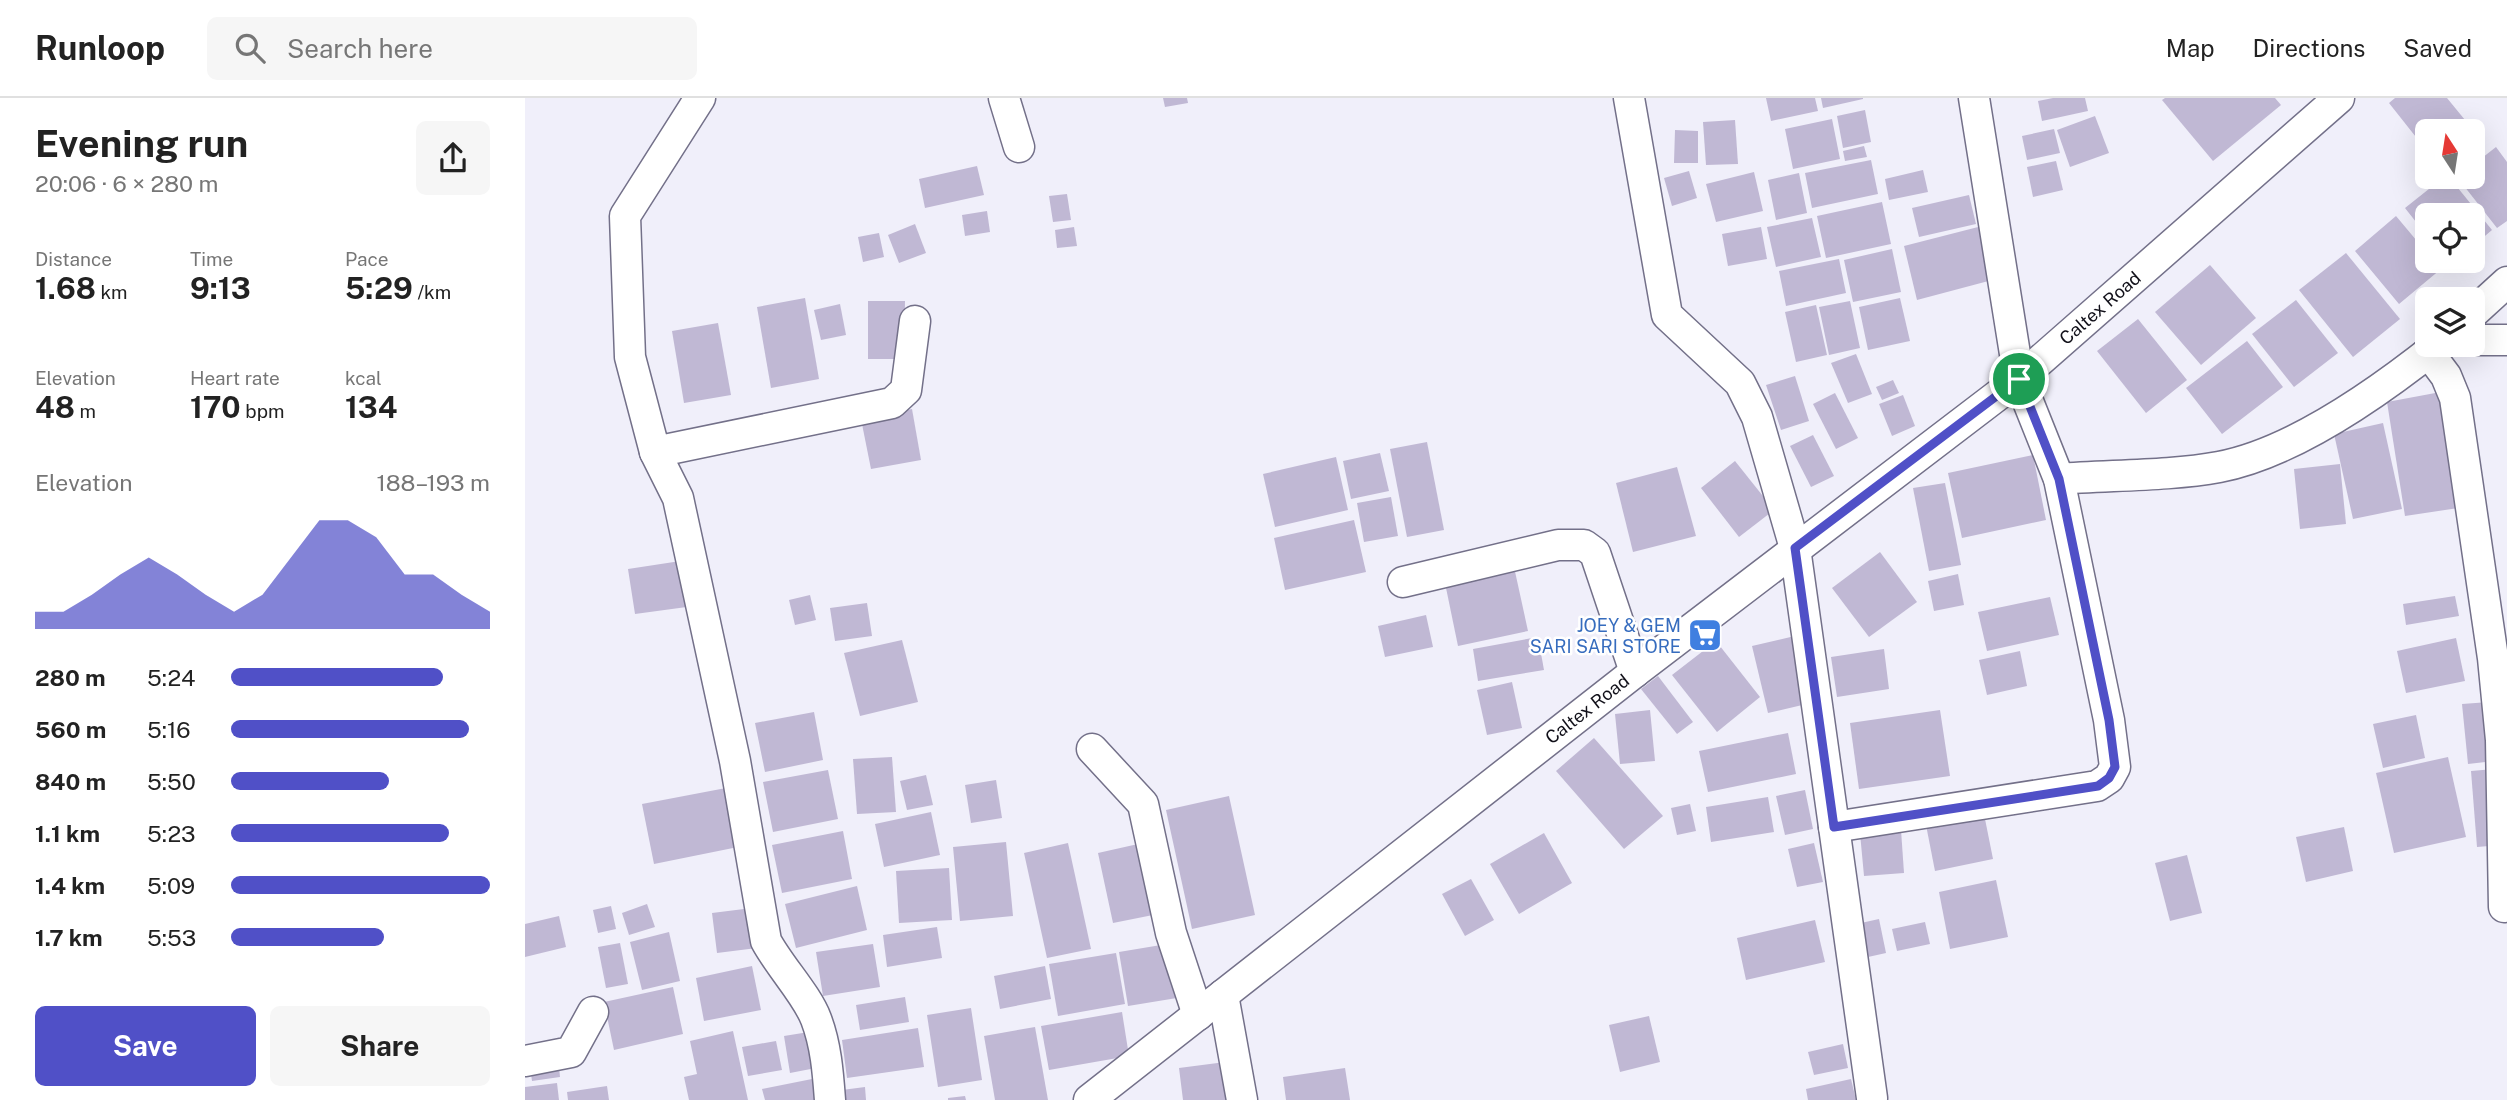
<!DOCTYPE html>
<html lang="en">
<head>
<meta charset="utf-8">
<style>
  :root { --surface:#fff; --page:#f6f6f6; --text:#222; --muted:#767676; --line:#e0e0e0; --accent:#5050c7 }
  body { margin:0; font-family:"Public Sans",sans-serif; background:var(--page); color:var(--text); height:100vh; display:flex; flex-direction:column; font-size:26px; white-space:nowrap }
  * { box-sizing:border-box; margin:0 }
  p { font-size:23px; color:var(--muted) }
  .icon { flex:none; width:38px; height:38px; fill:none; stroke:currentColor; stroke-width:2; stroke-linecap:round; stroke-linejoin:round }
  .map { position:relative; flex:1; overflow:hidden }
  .side { display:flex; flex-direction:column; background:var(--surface); width:525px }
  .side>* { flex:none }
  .needle { width:46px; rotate:348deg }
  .tools { position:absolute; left:1890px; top:21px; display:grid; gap:14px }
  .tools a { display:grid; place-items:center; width:70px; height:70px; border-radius:10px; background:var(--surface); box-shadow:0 7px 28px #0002; font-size:35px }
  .pin { position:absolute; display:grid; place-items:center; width:60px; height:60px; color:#fff; margin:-30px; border:4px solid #fff; border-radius:50%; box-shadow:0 2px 7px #0007 }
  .round { display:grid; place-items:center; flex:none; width:74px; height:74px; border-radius:10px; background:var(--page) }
  .headline { display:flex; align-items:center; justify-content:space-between; height:119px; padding:0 35px }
  h1 { font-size:38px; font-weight:700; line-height:52px }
  .stats { display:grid; grid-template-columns:repeat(3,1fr); gap:10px; height:119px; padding:7px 35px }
  .stats div { display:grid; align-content:center }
  .stats b { font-size:30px; font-weight:700 }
  .stats small { font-size:19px; font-weight:400 }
  .stats p { font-size:19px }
  .chart { height:196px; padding:14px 35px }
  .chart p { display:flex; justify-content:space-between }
  .chart svg { width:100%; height:126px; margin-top:7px; fill:var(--accent); opacity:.7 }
  .cta { display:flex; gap:14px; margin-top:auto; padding:14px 35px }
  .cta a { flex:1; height:80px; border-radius:10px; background:var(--accent); color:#fff; font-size:28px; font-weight:700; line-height:80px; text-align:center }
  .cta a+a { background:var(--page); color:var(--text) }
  ul { padding:0 35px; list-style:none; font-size:23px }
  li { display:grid; grid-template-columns:112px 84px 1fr; align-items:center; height:52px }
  li i { height:18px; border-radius:9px; background:var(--accent) }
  header { display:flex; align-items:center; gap:42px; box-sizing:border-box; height:98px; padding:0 35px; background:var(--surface); border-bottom:2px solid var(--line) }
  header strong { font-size:33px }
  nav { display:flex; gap:38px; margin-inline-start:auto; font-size:24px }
  .search { width:490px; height:63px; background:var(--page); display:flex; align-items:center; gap:18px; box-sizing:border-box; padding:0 24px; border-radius:10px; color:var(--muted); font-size:26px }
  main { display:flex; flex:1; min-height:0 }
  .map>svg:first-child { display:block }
</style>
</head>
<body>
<header>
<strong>Runloop</strong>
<div class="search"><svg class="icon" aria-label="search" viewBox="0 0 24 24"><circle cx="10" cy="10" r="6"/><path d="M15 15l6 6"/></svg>Search here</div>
<nav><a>Map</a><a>Directions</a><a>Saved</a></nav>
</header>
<main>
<section class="side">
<div class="headline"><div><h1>Evening run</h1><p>20:06 · 6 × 280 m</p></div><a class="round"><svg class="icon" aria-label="share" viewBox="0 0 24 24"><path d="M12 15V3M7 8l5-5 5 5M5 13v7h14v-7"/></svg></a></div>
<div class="stats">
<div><p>Distance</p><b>1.68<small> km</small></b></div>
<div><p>Time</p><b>9:13</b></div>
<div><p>Pace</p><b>5:29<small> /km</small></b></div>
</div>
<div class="stats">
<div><p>Elevation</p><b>48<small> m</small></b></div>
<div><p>Heart rate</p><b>170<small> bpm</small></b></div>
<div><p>kcal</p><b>134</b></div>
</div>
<div class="chart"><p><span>Elevation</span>188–193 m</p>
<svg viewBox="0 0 160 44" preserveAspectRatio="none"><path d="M0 44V38L10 38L20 32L30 25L40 19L50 25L60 32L70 38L80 32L90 19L100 6L110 6L120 12L130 25L140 25L150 32L160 38V44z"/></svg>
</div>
<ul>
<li><b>280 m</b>5:24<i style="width:82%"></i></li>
<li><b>560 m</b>5:16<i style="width:92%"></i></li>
<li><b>840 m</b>5:50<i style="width:61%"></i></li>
<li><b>1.1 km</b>5:23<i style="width:84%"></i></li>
<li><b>1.4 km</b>5:09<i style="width:100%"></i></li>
<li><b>1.7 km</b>5:53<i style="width:59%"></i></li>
</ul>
<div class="cta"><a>Save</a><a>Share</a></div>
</section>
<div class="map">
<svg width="1982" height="1002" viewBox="0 0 1982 1002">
  <rect width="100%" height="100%" fill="#f0effa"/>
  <g fill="#c0b8d4">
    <path d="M638,0h24l1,5 -23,4z"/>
    <path d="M1241,0h49l3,13 -47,10z"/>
    <path d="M1296,0h42v1l-40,9z"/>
    <path d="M1528,0h32l3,13 -46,10 -4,-20z"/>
    <path d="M1640,0h110l6,7 -68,56 -51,-61z"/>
    <path d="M1870,0h52l27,33h-47v20l-38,-48z"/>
    <path d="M1340,12l6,32 -28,6 -6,-32z"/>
    <path d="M1570,18l14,37 -39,14 -13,-37z"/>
    <path d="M1307,21l8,40 -47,10 -8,-40z"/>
    <path d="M1210,22l3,44 -32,1 -3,-43z"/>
    <path d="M1529,31l6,24 -33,7 -5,-24z"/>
    <path d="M1150,32l23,1v32h-24z"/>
    <path d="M1339,48l3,11 -22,4 -2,-10z"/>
    <path d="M1971,49l11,15v59l-10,7 -40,-51h16v-12z"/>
    <path d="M1346,62l7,34 -66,14 -7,-35z"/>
    <path d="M1531,63l7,29 -30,7 -6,-30z"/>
    <path d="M452,68l7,29 -59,13 -6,-29z"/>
    <path d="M1398,72l5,22 -39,8 -4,-21z"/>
    <path d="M1164,73l8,27 -25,8 -8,-28z"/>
    <path d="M1229,74l9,39 -47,11 -10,-38z"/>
    <path d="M1274,75l8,40 -31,7 -8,-40z"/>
    <path d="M1919,79h5l43,53 -19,16v-31h-46v21l-22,-28z"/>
    <path d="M542,96l4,26 -18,2 -4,-26z"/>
    <path d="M1444,97l7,29 -57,13 -7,-29z"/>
    <path d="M1357,104l9,42 -65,14 -9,-42z"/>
    <path d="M462,113l3,21 -25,4 -3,-21z"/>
    <path d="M1871,118l31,37v8h7l7,8 -42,35 -44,-53z"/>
    <path d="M1287,120l9,39 -45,10 -9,-40z"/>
    <path d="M390,126l11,29 -27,10 -11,-28z"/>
    <path d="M1457,128l14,53 -79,21 -13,-54z"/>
    <path d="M549,129l3,19 -20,2 -2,-18z"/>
    <path d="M1236,129l6,32 -39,7 -6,-32z"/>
    <path d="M354,135l5,24 -21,5 -5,-25z"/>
    <path d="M1367,151l9,43 -48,10 -9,-42z"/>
    <path d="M1821,155l54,66 -47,38 -54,-67z"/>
    <path d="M1314,161l7,34 -60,13 -7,-35z"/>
    <path d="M1685,167l46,53 -55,47 -46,-53z"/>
    <path d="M280,200l14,81 -48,9 -14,-81z"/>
    <path d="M1375,200l10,43 -42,9 -9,-43z"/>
    <path d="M1771,202l42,53 -44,34 -42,-53z"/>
    <path d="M343,203h37l-1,58h-36z"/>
    <path d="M1325,203l10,47 -31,7 -10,-48z"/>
    <path d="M315,206l6,31 -25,5 -7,-30z"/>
    <path d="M1291,207l11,50 -31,7 -11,-50z"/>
    <path d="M1613,221l49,61 -41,33 -49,-62z"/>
    <path d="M193,225l13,72 -47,8 -12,-72z"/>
    <path d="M1722,243l36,46 -61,47 -36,-46z"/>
    <path d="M1331,256l16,40 -24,9 -17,-40z"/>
    <path d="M1270,278l14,45 -28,9 -15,-45z"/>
    <path d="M1368,282l6,13 -17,7 -6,-13z"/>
    <path d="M1921,293l19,116 -60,9 -18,-114z"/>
    <path d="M1310,295l23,45 -22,11 -23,-45z"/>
    <path d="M1378,297l12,31 -23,10 -13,-32z"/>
    <path d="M387,311l9,51 -50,9 -10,-50z"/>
    <path d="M1858,325l19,86 -49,10 -19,-85z"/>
    <path d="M1288,337l21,41 -23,11 -21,-41z"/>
    <path d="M902,344l17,88 -37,7 -17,-88z"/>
    <path d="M855,355l9,38 -38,8 -8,-38z"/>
    <path d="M1508,357l13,65 -84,18 -14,-65z"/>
    <path d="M811,359l12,53 -73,17 -12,-53z"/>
    <path d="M1210,363l39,49 -35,27 -38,-49z"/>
    <path d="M1815,366l6,60 -46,5 -6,-60z"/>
    <path d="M1152,369l19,69 -63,16 -17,-69z"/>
    <path d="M1420,385l16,82 -32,6 -16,-83z"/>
    <path d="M866,399l7,39 -34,6 -7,-39z"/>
    <path d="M829,422l12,52 -81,18 -11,-52z"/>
    <path d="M1355,454l37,50 -48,35 -37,-49z"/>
    <path d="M162,462l7,46 -59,8 -7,-45z"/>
    <path d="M989,469l14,64 -70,15 -13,-63z"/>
    <path d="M1433,476l6,31 -30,6 -6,-30z"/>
    <path d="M285,497l6,25 -21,5 -6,-25z"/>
    <path d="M1930,498l4,20 -53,9 -3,-21z"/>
    <path d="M1525,499l9,38 -72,16 -9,-39z"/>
    <path d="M342,505l5,33 -37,5 -5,-33z"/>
    <path d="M901,517l7,32 -48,10 -7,-31z"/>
    <path d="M1274,537l16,67 -47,11 -16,-67z"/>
    <path d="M1013,539l6,33 -66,11 -5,-32z"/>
    <path d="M1931,540l9,43 -59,12 -9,-42z"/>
    <path d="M377,542l16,62 -58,14 -16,-63z"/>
    <path d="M1191,543l44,56 -43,35 -45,-57z"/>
    <path d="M1359,551l5,40 -52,8 -6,-40z"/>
    <path d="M1495,553l7,35 -40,9 -8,-35z"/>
    <path d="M1133,578l35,46 -16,12 -36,-45z"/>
    <path d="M987,584l10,46 -35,7 -10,-45z"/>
    <path d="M1964,604l5,59 -26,3 -6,-60z"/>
    <path d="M1125,612l5,51 -35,3 -5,-50z"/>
    <path d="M1415,612l10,66 -91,13 -9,-66z"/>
    <path d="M289,614l9,48 -58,12 -10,-49z"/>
    <path d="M1891,617l9,43 -42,10 -10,-44z"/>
    <path d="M1263,635l8,41 -88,18 -9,-41z"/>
    <path d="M1069,640l69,78 -39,33 -68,-78z"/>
    <path d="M367,659l4,55 -39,2 -4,-55z"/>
    <path d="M1923,659l18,80 -72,16 -18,-80z"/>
    <path d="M1969,671l7,76 -24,2 -6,-76z"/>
    <path d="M303,672l10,49 -65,13 -10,-50z"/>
    <path d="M401,677l7,30 -26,5 -7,-29z"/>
    <path d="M471,682l6,38 -31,5 -6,-38z"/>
    <path d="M201,690l12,59 -84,17 -12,-60z"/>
    <path d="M1280,692l8,39 -28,6 -9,-39z"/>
    <path d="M704,698l26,119 -63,14 -26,-119z"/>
    <path d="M1243,699l6,35 -63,10 -5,-35z"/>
    <path d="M1165,706l6,27 -19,4 -6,-27z"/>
    <path d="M406,714l9,43 -56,12 -9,-43z"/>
    <path d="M1459,716l9,45 -58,12 -9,-46z"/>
    <path d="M1819,729l9,44 -47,11 -10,-45z"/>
    <path d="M1376,732l3,43 -40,3 -4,-43z"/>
    <path d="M318,733l9,48 -70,14 -10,-48z"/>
    <path d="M1019,735l28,50 -53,31 -29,-50z"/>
    <path d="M481,744l7,74 -53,5 -7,-74z"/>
    <path d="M543,745l23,106 -44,9 -23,-105z"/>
    <path d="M1289,745l9,39 -26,5 -9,-38z"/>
    <path d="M613,746l15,71 -40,8 -15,-70z"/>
    <path d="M1662,757l15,58 -32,8 -15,-58z"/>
    <path d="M424,770l3,52 -53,3 -3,-52z"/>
    <path d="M946,781l23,41 -29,16 -23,-42z"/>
    <path d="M1471,782l12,57 -58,12 -11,-57z"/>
    <path d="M332,788l10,44 -71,18 -11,-44z"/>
    <path d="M122,806l8,23 -26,8 -7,-22z"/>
    <path d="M86,808l5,23 -18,4 -5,-23z"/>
    <path d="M227,810l5,40 -40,5 -5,-40z"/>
    <path d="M34,818l7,31 -41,10v-33z"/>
    <path d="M1354,821l7,34 -18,4 -7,-34z"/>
    <path d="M1290,822l10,42 -79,18 -9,-42z"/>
    <path d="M1400,824l5,22 -33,7 -5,-22z"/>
    <path d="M412,829l5,31 -55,9 -4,-32z"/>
    <path d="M144,834l11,49 -38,9 -12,-48z"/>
    <path d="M95,845l8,41 -22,4 -8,-41z"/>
    <path d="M648,845l10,54 -55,9 -9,-54z"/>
    <path d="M348,846l7,43 -57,9 -7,-44z"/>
    <path d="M591,855l9,51 -67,12 -9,-52z"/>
    <path d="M227,868l9,44 -57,11 -8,-43z"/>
    <path d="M520,868l6,33 -51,10 -6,-33z"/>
    <path d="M148,889l10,47 -69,16 -10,-48z"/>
    <path d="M380,899l4,25 -49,8 -4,-25z"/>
    <path d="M446,910l11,72 -44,7 -11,-72z"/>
    <path d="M597,914l7,44 -80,14 -8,-44z"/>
    <path d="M1124,918l11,46 -40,10 -11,-47z"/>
    <path d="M510,929l13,73h-53l-11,-64z"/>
    <path d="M393,930l6,39 -77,11 -5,-38z"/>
    <path d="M208,933l15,69h-59l-5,-23 13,-3 -7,-33z"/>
    <path d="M290,933l6,36 -31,6 -6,-37z"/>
    <path d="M251,943l6,29 -34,6 -6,-29z"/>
    <path d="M1318,946l5,24 -34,7 -6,-23z"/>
    <path d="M33,959l2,20 -28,4 -3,-21z"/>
    <path d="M708,963l5,39h-55l-4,-32z"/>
    <path d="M820,970l5,32h-64l-3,-23z"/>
    <path d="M292,980l5,22h-57l-3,-11z"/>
    <path d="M1326,981l5,21h-48l-2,-11z"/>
    <path d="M32,985l2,17h-34v-13z"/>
    <path d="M82,988l2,14h-41l-1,-8z"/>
    <path d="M340,989l1,13h-23l-1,-10z"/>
    <path d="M440,998l1,4h-18v-2z"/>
  </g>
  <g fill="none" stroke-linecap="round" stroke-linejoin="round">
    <g stroke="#737089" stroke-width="33">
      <g id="minor">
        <path d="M175,0l-75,118 5,141 25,95 23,46 57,263 31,180c14,26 41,54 50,78 10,26 12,54 14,81"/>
        <path d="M479,0l15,49"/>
        <path d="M1104,0l38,217 73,68 17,34 38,131 77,550"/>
        <path d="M1948,215l34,-31"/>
        <path d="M1948,242h34"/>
        <path d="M1903,254l18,24 9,22 38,260 8,82 3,167"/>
        <path d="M130,354l237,-49 14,-13 9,-69"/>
        <path d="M1534,381c50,-4 111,-3 160,-12 75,-14 160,-75 219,-122"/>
        <path d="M878,484l155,-37h26l11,8 40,119"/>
        <path d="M567,651l51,55 28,129 27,82"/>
        <path d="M1309,729l263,-41 12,-8 6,-11 -6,-47 -50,-241 -40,-100 -45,-281"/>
        <path d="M698,897l19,105"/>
        <path d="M0,963l46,-9 22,-40"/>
        <path d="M564,1002l546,-428 384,-293 320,-281"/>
      </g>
    </g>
    <use href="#minor" stroke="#fff" stroke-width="30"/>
  </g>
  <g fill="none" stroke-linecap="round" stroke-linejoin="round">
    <g stroke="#fff" stroke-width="14">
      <path id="route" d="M1494,281l40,100 50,241 6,47 -6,11 -11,8 -264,41 -39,-279z"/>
    </g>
    <use href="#route" stroke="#5050c7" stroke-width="9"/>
  </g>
  <defs>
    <g id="supermarket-square" transform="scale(1.75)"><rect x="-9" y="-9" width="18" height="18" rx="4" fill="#3f7fe0" stroke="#fff"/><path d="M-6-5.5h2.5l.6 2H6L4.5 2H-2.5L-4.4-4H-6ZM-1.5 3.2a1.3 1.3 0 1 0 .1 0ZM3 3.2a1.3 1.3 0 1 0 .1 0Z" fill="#fff"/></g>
  </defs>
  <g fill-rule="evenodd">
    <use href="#supermarket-square" x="1180" y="537"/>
  </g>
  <g text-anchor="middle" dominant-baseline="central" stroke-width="5" stroke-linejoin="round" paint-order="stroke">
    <g font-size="18" fill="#111019" stroke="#fff">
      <text transform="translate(1575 210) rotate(-41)">Caltex Road</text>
      <text transform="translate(1062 611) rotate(-38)">Caltex Road</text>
    </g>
    <g font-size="18" fill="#366cbe" stroke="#fff" text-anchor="end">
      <text x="1156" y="527">JOEY &amp; GEM<tspan x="1156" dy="21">SARI SARI STORE</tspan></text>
    </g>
  </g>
</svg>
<div class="tools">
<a><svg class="needle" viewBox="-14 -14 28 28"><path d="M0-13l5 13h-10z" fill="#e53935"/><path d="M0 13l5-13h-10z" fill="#767676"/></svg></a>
<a><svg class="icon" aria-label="locate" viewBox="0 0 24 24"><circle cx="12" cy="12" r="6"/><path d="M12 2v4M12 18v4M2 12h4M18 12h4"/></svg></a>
<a><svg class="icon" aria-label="layers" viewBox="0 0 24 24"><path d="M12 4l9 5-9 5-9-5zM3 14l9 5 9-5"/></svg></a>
</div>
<div class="pin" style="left:1494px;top:281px;background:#1e9e55"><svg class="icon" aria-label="arrive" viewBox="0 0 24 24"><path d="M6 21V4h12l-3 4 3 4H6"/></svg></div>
</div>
</main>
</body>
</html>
